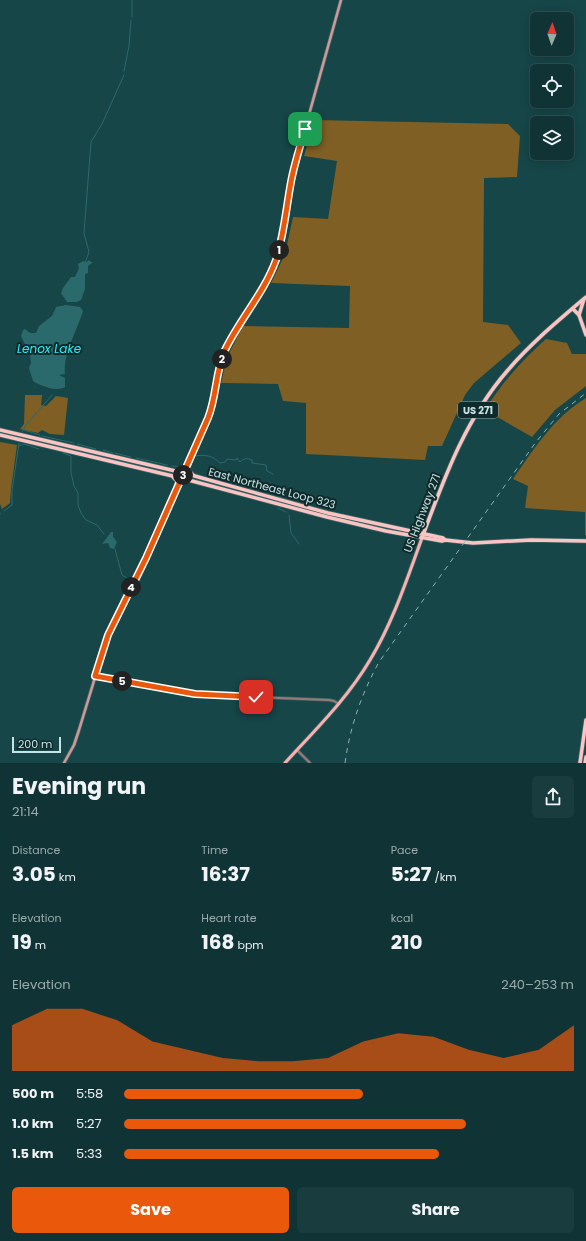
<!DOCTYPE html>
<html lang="en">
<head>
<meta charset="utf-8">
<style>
  :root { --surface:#103436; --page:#193c3e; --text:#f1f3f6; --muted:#9caaad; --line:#304f51; --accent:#ea580c }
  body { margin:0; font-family:Poppins,sans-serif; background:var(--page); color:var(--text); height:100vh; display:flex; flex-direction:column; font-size:15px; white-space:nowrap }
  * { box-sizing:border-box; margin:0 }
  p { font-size:13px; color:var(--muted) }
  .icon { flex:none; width:22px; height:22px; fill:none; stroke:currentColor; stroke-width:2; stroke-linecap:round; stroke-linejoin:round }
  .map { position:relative; height:763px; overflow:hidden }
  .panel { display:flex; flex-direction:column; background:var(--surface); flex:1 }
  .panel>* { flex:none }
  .needle { width:26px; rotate:2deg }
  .fabs { position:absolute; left:530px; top:12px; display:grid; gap:8px }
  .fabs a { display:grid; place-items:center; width:44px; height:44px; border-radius:6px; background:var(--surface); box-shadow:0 2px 10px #0003,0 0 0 1px var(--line); font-size:20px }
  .scale { position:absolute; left:12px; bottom:10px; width:49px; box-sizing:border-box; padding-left:4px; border:2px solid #c6e4e5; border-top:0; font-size:11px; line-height:14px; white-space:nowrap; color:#c6e4e5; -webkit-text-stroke:3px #102a2b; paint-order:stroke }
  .pin { position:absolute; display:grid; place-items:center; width:34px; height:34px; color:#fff; margin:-17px; border-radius:8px; box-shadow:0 2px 6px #0006 }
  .km { position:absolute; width:20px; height:20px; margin:-10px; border-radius:50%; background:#222; color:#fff; font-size:11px; line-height:20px; text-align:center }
  .round { display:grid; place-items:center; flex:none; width:42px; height:42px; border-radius:6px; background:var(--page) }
  .summary { display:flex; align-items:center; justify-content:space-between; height:68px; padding:0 12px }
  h1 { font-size:22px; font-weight:700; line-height:30px }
  .figures { display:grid; grid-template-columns:repeat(3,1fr); gap:6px; height:68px; padding:4px 12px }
  .figures div { display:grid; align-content:center }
  .figures b { font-size:20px; font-weight:700 }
  .figures small { font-size:11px; font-weight:400 }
  .figures p { font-size:11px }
  .chart { height:112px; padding:8px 12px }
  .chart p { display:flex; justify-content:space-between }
  .chart svg { width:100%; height:72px; margin-top:4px; fill:var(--accent); opacity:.7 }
  .button { display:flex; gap:8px; margin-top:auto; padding:8px 12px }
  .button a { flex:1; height:46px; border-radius:6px; background:var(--accent); color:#fff; font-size:16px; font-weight:700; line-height:46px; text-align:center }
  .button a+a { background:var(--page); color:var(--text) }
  ul { padding:0 12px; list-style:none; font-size:13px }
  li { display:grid; grid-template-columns:64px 48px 1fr; align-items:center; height:30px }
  li i { height:10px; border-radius:5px; background:var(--accent) }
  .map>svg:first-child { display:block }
</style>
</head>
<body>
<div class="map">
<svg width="586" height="763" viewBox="0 0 586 763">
  <rect width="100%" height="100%" fill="#164648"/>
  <g fill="#7f5f24">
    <path d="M314,120l194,4 12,12 -3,41 -33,1 -1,144 25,3 13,18 -47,40 -9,12 -23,51h-14l-3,14 -119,-6v-51l-23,-2 -5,-17 -57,-1 6,-26 16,-31 106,2 1,-42 -79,-3 14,-29 8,-37 35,2 9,-58 -33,-5z"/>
    <path d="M546,339l21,4 5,11h14v32l-31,24 -23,27 -47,-27c16,-26 38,-51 61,-71z"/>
    <path d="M25,395h17l-1,10 5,1 10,-10 12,2 -4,37 -14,-1 -8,-4 -4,3 -18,-4 4,-5z"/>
    <path d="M586,398v137h-1v-23l-60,-4 3,-22 -15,-7c21,-30 41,-62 73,-81z"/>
    <path d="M0,442l17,3 -6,44 -1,14 -8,6 -2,-5z"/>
  </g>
  <g fill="#2a6a6d">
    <path d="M89,260l2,2h2l-5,4v7l-3,1v15l-4,11 -4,2h-10l-6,-9 2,-5 8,-11h4l4,-9 -1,-4 5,-3 4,1z"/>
    <path d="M66,305l14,2 3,4c-6,20 -20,42 -18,63l-6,1 6,3v9c-8,5 -25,-1 -32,-6l-4,-13 2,-5 -1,-8 -9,-19 2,-6 2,-1 5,4h6l3,-7 13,-10 4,-9z"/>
    <path d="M111,532h2v5l4,5 -3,7 -4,-1 -2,-5 -6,1z"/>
  </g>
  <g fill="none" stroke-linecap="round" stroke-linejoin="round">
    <g stroke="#2a6a6d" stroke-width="1">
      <path d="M132,17v-17"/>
      <path d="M124,71l5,-25 2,-26"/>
      <path d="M85,263l4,-11 -5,-19 7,-91 11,-18 22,-49"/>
      <path d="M24,430l16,5"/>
      <path d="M22,432l4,-7 26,-30"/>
      <path d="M42,436l32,7"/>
      <path d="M77,444l19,5"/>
      <path d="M19,446l5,-2 15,5"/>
      <path d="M103,450l10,3"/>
      <path d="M63,453l8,3v17l3,13 4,7v12l3,8 5,7 11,5 7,9"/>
      <path d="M115,453l16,4"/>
      <path d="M136,458l31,7"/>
      <path d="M172,466l10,1"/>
      <path d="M190,468l5,-12c10,-2 18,0 25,7l5,-1 2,-3 9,1 1,-2 3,4c4,-4 7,-4 12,-2v3l14,2 1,6 6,3"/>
      <path d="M275,489l1,2 5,3v2"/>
      <path d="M278,508l8,4"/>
      <path d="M4,511l8,-6v-14l7,-48"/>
      <path d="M0,514v-1"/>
      <path d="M289,515l2,18 8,11"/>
      <path d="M115,549l7,26 5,3 2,6"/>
      <path d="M134,586l3,1"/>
    </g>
    <g stroke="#396667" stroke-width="3.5">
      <g id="tertiary">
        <path d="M95,676l110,19 124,5 5,1 5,3"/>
        <path d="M297,750l13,13"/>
      </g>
    </g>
    <g stroke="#396667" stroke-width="4">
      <path id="secondary" d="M64,763l10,-18 5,-15 29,-95 38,-77 64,-143 9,-46 5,-15 10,-20 33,-55 8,-19 8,-27 10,-61 48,-172"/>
    </g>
    <g stroke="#396667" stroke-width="4.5">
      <path id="primary" d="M285,763c30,-33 62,-64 85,-103 23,-38 37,-81 52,-122"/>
    </g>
    <g stroke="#396667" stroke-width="5">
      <g id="trunk">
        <path d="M573,309l6,6 7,20"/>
        <path d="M579,315l5,-16"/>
        <path d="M0,430l184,43 144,40 115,25 2,2"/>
        <path d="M0,435l181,43 146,39 59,14 56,10 3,-1 28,3 58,-3 55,1"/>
        <path d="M189,461l-1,8 5,6"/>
        <path d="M173,477l4,4 -1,9"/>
        <path d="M423,535c22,-59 43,-117 85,-165 23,-27 51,-50 78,-73"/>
        <path d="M580,763l6,-43"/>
        <path d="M585,763l1,-6"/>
      </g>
    </g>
    <use href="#tertiary" stroke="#9e7877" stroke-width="2"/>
    <use href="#secondary" stroke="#d49797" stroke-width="2.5"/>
    <use href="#primary" stroke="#fdafaf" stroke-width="3"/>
    <use href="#trunk" stroke="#fdc3c2" stroke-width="3.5"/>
    <path stroke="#8eb1b3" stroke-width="1" stroke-dasharray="5 5" stroke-linecap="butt" d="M345,763c5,-36 16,-68 34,-101l157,-220 23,-28 27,-21"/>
  </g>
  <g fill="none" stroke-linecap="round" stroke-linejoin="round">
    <g stroke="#fff" stroke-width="8">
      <path id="route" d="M256,697l-61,-3 -100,-18 13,-41 38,-77 62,-140c9,-22 7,-46 17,-68 15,-31 39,-57 51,-90 8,-25 10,-51 15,-78 3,-17 9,-35 14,-53"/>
    </g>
    <use href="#route" stroke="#ea580c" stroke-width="5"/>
  </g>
  <g text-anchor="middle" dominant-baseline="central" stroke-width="4" stroke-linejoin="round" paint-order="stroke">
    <rect fill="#102a2b" stroke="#8facad" stroke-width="1" x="458" y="402" width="40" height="16" rx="3"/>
    <g font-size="10" font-weight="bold" fill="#c6e4e5">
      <text x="478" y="410">US 271</text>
    </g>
    <g font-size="11" fill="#c6e4e5" stroke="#102a2b">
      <text transform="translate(272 488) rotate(15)">East Northeast Loop 323</text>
      <text transform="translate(422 513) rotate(-69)">US Highway 271</text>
    </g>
    <g font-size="12" font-style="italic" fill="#30e9f1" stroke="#102a2b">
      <text x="49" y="348">Lenox Lake</text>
    </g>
  </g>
</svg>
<div class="fabs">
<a><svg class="needle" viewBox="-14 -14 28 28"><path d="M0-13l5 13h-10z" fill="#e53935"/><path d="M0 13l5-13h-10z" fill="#9caaad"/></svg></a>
<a><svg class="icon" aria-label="locate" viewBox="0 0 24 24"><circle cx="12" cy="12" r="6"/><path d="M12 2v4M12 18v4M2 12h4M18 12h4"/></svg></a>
<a><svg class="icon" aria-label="layers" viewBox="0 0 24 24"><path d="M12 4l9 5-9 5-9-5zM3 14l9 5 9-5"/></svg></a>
</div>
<div class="scale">200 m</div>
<div class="pin" style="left:305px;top:129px;background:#1e9e55"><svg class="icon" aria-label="arrive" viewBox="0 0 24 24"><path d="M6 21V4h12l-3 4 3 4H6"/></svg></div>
<div class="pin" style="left:256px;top:697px;background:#d93025"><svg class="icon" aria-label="check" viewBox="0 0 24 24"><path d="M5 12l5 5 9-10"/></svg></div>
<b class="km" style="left:279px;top:250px">1</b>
<b class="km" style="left:222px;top:359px">2</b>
<b class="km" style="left:183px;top:475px">3</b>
<b class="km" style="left:131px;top:587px">4</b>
<b class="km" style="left:122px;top:681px">5</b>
</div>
<section class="panel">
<div class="summary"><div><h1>Evening run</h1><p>21:14</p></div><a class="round"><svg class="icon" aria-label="share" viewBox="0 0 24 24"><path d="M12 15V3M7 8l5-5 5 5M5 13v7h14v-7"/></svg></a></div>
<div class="figures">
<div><p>Distance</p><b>3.05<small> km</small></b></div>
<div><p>Time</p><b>16:37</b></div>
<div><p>Pace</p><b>5:27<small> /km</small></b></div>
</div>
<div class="figures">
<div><p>Elevation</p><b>19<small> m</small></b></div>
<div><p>Heart rate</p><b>168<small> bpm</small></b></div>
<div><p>kcal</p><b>210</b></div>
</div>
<div class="chart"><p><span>Elevation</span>240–253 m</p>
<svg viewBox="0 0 160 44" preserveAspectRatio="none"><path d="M0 44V16L10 6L20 6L30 13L40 26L50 31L60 36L70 38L80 38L90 36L100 26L110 21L120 23L130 31L140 36L150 31L160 16V44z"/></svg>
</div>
<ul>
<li><b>500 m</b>5:58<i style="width:53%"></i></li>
<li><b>1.0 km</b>5:27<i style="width:76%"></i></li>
<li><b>1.5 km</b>5:33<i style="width:70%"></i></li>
</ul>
<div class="button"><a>Save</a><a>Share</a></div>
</section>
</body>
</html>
